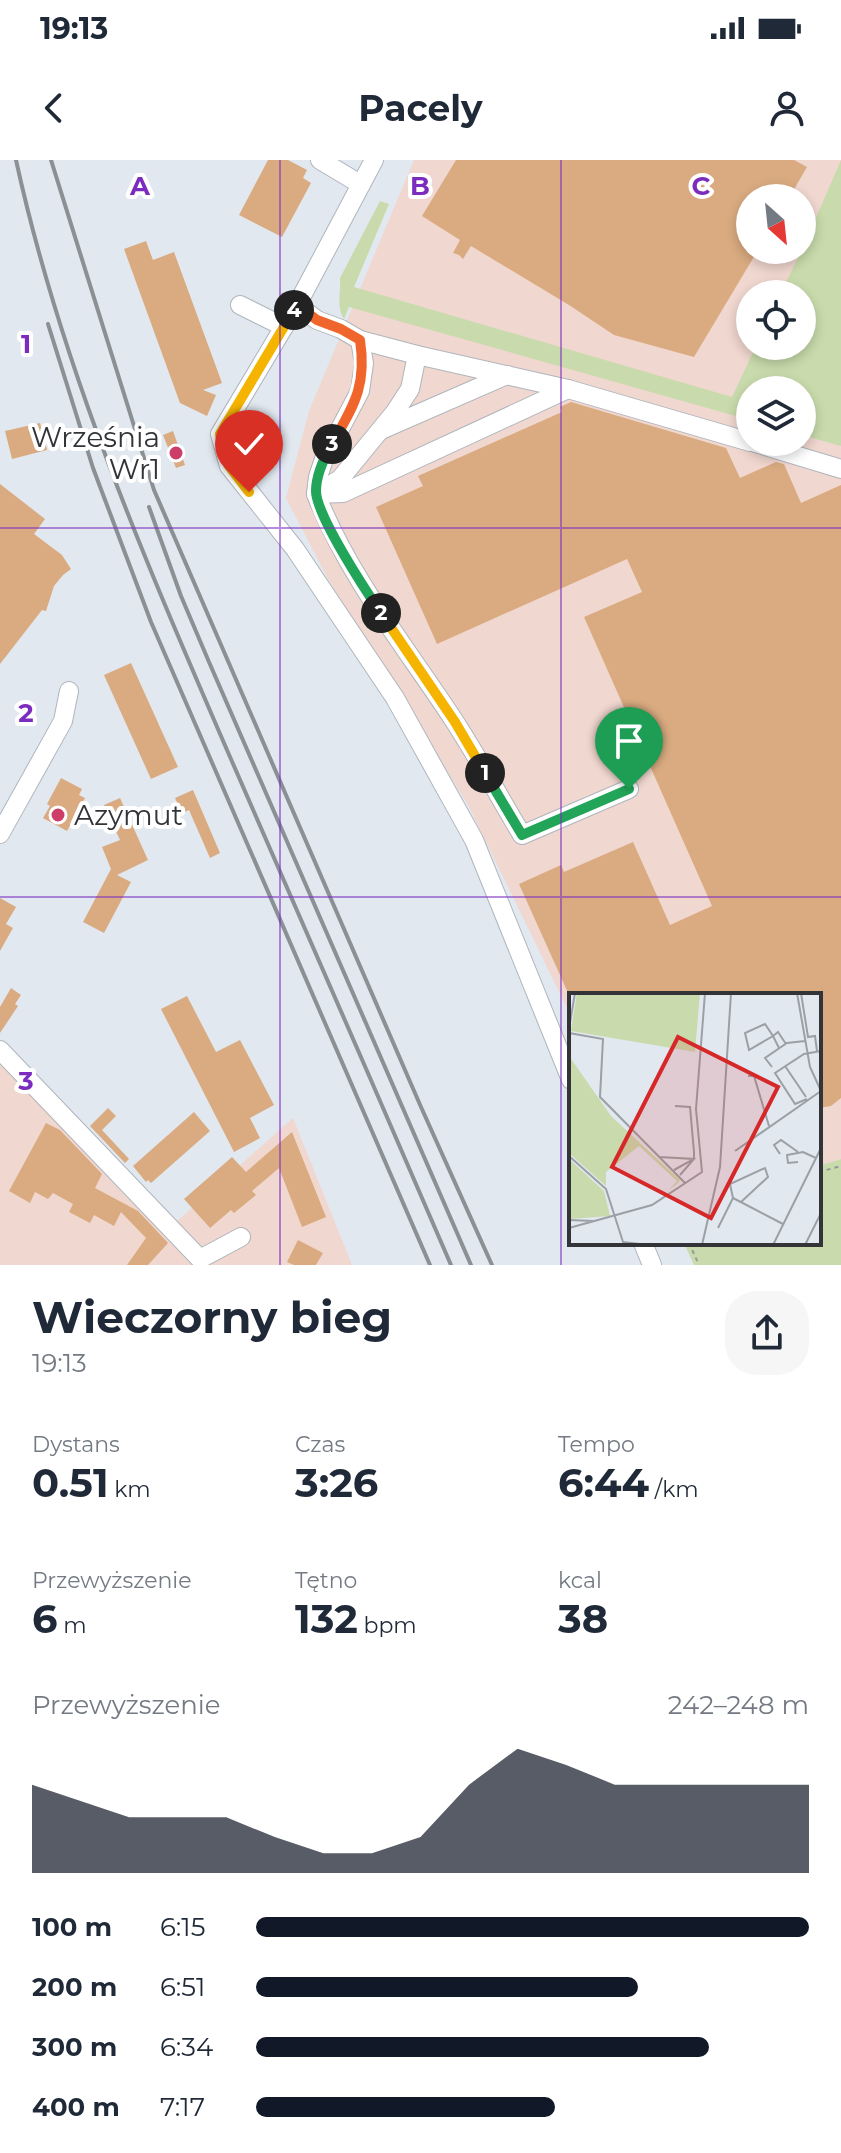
<!DOCTYPE html>
<html lang="pl">
<head>
<meta charset="utf-8">
<style>
  :root { --surface:#fff; --page:#f6f6f7; --text:#1f2937; --muted:#747a83; --accent:#111827 }
  body { margin:0; font-family:Montserrat,sans-serif; background:var(--page); color:var(--text); height:100vh; display:flex; flex-direction:column; font-size:30px; white-space:nowrap }
  * { box-sizing:border-box; margin:0 }
  p { font-size:26px; color:var(--muted) }
  .icon { flex:none; width:44px; height:44px; fill:none; stroke:currentColor; stroke-width:2; stroke-linecap:round; stroke-linejoin:round }
  .map { position:relative; height:1105px; overflow:hidden }
  .sheet { display:flex; flex-direction:column; background:var(--surface); flex:1 }
  .sheet>* { flex:none }
  .needle { width:52px; rotate:153deg }
  .fabs { position:absolute; left:736px; top:24px; display:grid; gap:16px }
  .fabs a { display:grid; place-items:center; width:80px; height:80px; border-radius:50%; background:var(--surface); box-shadow:0 4px 12px #0003; font-size:40px }
  .pin { position:absolute; display:grid; place-items:center; width:68px; height:68px; color:#fff; margin:-82px -34px; border-radius:50% 50% 50% 0; rotate:-45deg; box-shadow:0 0 8px #0007 }
  .pin .icon { rotate:45deg }
  .km { position:absolute; width:40px; height:40px; margin:-20px; border-radius:50%; background:#222; color:#fff; font-size:22px; line-height:40px; text-align:center }
  .round { display:grid; place-items:center; flex:none; width:84px; height:84px; border-radius:32px; background:var(--page) }
  .headline { display:flex; align-items:center; justify-content:space-between; height:136px; padding:0 32px }
  h1 { font-size:44px; font-weight:700; line-height:60px }
  .figures { display:grid; grid-template-columns:repeat(3,1fr); gap:12px; height:136px; padding:8px 32px }
  .figures div { display:grid; align-content:center }
  .figures b { font-size:40px; font-weight:700 }
  .figures small { font-size:22px; font-weight:400 }
  .figures p { font-size:22px }
  .chart { height:224px; padding:16px 32px }
  .chart p { display:flex; justify-content:space-between }
  .chart svg { width:100%; height:144px; margin-top:8px; fill:var(--accent); opacity:.7 }
  ul { padding:0 32px; list-style:none; font-size:26px }
  li { display:grid; grid-template-columns:128px 96px 1fr; align-items:center; height:60px }
  li i { height:20px; border-radius:10px; background:var(--accent) }
  .status { display:flex; justify-content:space-between; align-items:center; height:56px; padding:0 40px; background:var(--surface); direction:ltr }
  .status svg { height:22px; fill:currentColor }
  header { display:flex; justify-content:space-between; align-items:center; height:104px; padding:0 32px; background:var(--surface); font-size:36px; font-weight:700 }
  .map>svg:first-child { display:block }
</style>
</head>
<body>
<div class="status"><b>19:13</b><svg viewBox="0 0 49 12"><path d="M0 12V9h3v3zM5 12V6h3v6zM10 12V3h3v9zM15 12V0h3v12zM26 1h20v11H26zM47 4h2v5h-2z"/></svg></div>
<header><svg class="icon" aria-label="back" viewBox="0 0 24 24"><path d="M15 5l-7 7 7 7"/></svg>Pacely<svg class="icon" aria-label="person" viewBox="0 0 24 24"><circle cx="12" cy="8" r="4"/><path d="M4 21q1-7 8-7t8 7"/></svg></header>
<div class="map">
<svg width="841" height="1105" viewBox="0 0 841 1105">
  <rect width="100%" height="100%" fill="#e1e8ef"/>
  <g fill="#f0d7cf" fill-rule="evenodd">
    <path d="M414,0h427v10l-54,124h-37v52h14l-29,66 15,4v26h52v-14l39,9v722l-22,7v-171h-248v21l-103,-211 -140,-226 -42,-81 23,-87zM750,38h52v52h-52z"/>
    <path d="M0,899l167,171 126,-112 59,147h-352z"/>
  </g>
  <g fill="#c9dbac">
    <path d="M841,0v286l-39,-11v-45h-52v30l-401,-113 -5,12c-8,-12 -3,-27 -4,-41l40,-77 9,3 -35,83 378,110 24,-51h46v-52h-22l22,-44z"/>
    <path d="M841,999v106h-147l-10,-22h135v-77z"/>
  </g>
  <g fill="#daab80">
    <path d="M268,0h20l19,10 -4,8 8,5 -29,54 -43,-22z"/>
    <path d="M456,0h338l13,7 -18,31h-39v52h8l-64,107 -80,-22 -45,-30 -98,-59 -8,13 -4,-4 -6,-2 7,-13 -38,-24z"/>
    <path d="M146,81l7,19 21,-8 48,131 -19,7 13,5 -9,21 -27,-13 -56,-154z"/>
    <path d="M571,242l155,46 14,30 36,-16 8,2 17,39 40,-18v613l-10,8 -12,2v-113h-250l-50,-111 42,-19 3,7 69,-30 37,83 42,-19 -128,-289 58,-25 -15,-33 -190,85 -61,-137 47,-21 -5,-10 144,-64 -2,-5z"/>
    <path d="M40,263l7,27 -35,9 -7,-28z"/>
    <path d="M173,271l12,34 -9,3 -13,-33z"/>
    <path d="M0,324l45,35 -11,15 28,21 9,14 -8,6 -9,11 -8,25 -4,-1 -42,54z"/>
    <path d="M131,503l47,104 -27,12 -47,-104z"/>
    <path d="M61,618l21,11 -3,6 6,3 -18,33 -24,-13 7,-12 -3,-2z"/>
    <path d="M193,630l27,63 -10,5 -21,-48 -7,3 -7,-15z"/>
    <path d="M120,638l28,62 -31,15 14,7 -27,51 -21,-11 28,-53 -9,-22 18,-7 -16,-35z"/>
    <path d="M0,738l16,9 -10,17 7,4 -13,23z"/>
    <path d="M11,828l10,7 -6,9 3,2 -18,27v-26z"/>
    <path d="M187,836l29,56 24,-12 34,65 -24,13 10,20 -26,14 -73,-143z"/>
    <path d="M108,948l8,8 -14,14 27,29 -4,4 -35,-37z"/>
    <path d="M194,952l16,19 -59,52 -3,-3 -2,2 -13,-16z"/>
    <path d="M46,963l14,7 42,44 -7,14 43,23 30,32 -20,22h-21l19,-27 -25,-26 -7,14 -20,-11 -4,8 -21,-11 4,-8 -20,-11 -5,6 -13,-7 -5,11 -21,-12z"/>
    <path d="M292,972l34,85 -24,10 -23,-59 -27,23 4,4 -22,18 -3,-3 -21,18 -26,-29 48,-42 14,15z"/>
    <path d="M298,1080l25,13 -7,12h-22l-7,-3z"/>
  </g>
  <g fill="none" stroke-linecap="round" stroke-linejoin="round">
    <g stroke="#afb5bc" stroke-width="20">
      <g id="minor">
        <path d="M320,0l40,24"/>
        <path d="M374,0l-77,145 -77,129 9,32 66,83 100,149 79,142 97,240"/>
        <path d="M240,145l44,22"/>
        <path d="M297,145l20,15 24,9 19,11 57,15 151,34 182,53"/>
        <path d="M360,180l4,23 -4,28 -36,68 -6,18 -2,17 27,-1 225,-104"/>
        <path d="M417,195l-7,34 -15,23 -55,67 -24,15c32,82 89,152 137,225 25,38 46,78 69,116l107,-46"/>
        <path d="M381,270l126,-55"/>
        <path d="M752,282l89,27"/>
        <path d="M0,674l63,-113 6,-30"/>
        <path d="M0,890l200,209 41,-22"/>
        <path d="M643,1083l9,22"/>
      </g>
    </g>
    <g stroke="#94999e" stroke-width="2" stroke-dasharray="4 4" stroke-linecap="butt">
      <path d="M819,1012l22,-6"/>
      <path d="M689,1083l10,22"/>
    </g>
    <use href="#minor" stroke="#fff" stroke-width="18"/>
    <g stroke="#8b9095" stroke-width="4">
      <path d="M16,0c45,206 128,398 211,590 75,172 150,343 224,515"/>
      <path d="M51,0l103,330 267,617 71,158"/>
      <path d="M48,164l45,144 58,154 279,643"/>
      <path d="M149,347l32,89 28,66 262,603"/>
    </g>
  </g>
  <g fill="none" stroke-linecap="round" stroke-linejoin="round">
    <g stroke="#fff" stroke-width="16">
      <path id="split-1" d="M485,613l37,62 107,-46"/>
    </g>
    <g stroke="#fff" stroke-width="16">
      <path id="split-2" d="M381,453l74,109 30,51"/>
    </g>
    <g stroke="#fff" stroke-width="16">
      <path id="split-3" d="M332,284c-8,14 -16,30 -16,47 0,24 50,100 65,122"/>
    </g>
    <g stroke="#fff" stroke-width="16">
      <path id="split-4" d="M294,150l3,-5 20,15 24,9 19,11c7,46 -6,65 -28,104"/>
    </g>
    <g stroke="#fff" stroke-width="16">
      <path id="split-5" d="M249,332l-20,-26 -9,-32 74,-124"/>
    </g>
    <use href="#split-1" stroke="#22a559" stroke-width="10"/>
    <use href="#split-2" stroke="#f5b400" stroke-width="10"/>
    <use href="#split-3" stroke="#22a559" stroke-width="10"/>
    <use href="#split-4" stroke="#f0652b" stroke-width="10"/>
    <use href="#split-5" stroke="#f5b400" stroke-width="10"/>
  </g>
  <path fill="none" stroke="#7b2cbf" stroke-width="2" stroke-opacity="0.55" d="M280,0v1105M561,0v1105M0,368h841M0,737h841"/>
  <g fill="#cc3e67" stroke="#fff" stroke-width="3">
    <circle cx="176" cy="293" r="8"/>
    <circle cx="58" cy="655" r="8"/>
  </g>
  <g text-anchor="middle" dominant-baseline="central" stroke-width="8" stroke-linejoin="round" paint-order="stroke">
    <g font-size="28" fill="#323437" stroke="#fff" text-anchor="end">
      <text x="160" y="277">Września<tspan x="160" dy="32">Wr1</tspan></text>
      <text x="74" y="655" text-anchor="start">Azymut</text>
    </g>
  </g>
  <g transform="translate(569 833)">
    <rect width="252" height="252" fill="#e1e8ef"/>
    <path d="M8,0h123l-5,59 -124,-21zM0,63l42,60 69,64 -2,3 -9,7 8,-9 -38,-35 -33,26v14l-37,-33zM0,166l35,32 6,25 -41,3z" fill="#c9dbac"/>
    <path fill="none" stroke="#9ba0a5" stroke-width="2" d="M228,0l13,74 11,24M232,0l7,44 7,-1 2,15M196,31l8,12 -24,14 -4,-17zM0,36l6,-36M0,40l34,6 -3,58 85,86M210,55l-6,-12 5,-4 8,12M216,73l21,31M203,74l-7,-9 22,-15 18,-2M179,83h6l15,50M238,106l-12,5 -20,-31 29,-19 17,-3M166,158l86,-60M211,161l-6,-9 7,-5 17,12M0,163l37,33 18,56M90,164l35,2 -14,16M229,169l-10,1 -1,-8 16,-3 13,6M105,177l20,-11v-7l-4,-45 -15,-1M164,205l50,26M0,227l24,1M0,235l83,-23 50,-33 -6,-63 9,-116M149,235l15,-30 -3,-14 35,-16 3,9 -27,25M54,249l25,3M133,252l18,-78 11,-174M204,252l48,-97M236,252l16,-32"/>
    <path fill="#d62828" fill-opacity="0.15" stroke="#d62828" stroke-width="4" d="M109,44l100,50 -67,131 -99,-51z"/>
    <rect width="252" height="252" fill="none" stroke="#323437" stroke-width="4"/>
  </g>
  <g font-size="26" text-anchor="middle" font-weight="bold" fill="#7b2cbf" stroke="#fff" stroke-width="8" stroke-linejoin="round" paint-order="stroke">
    <text x="140" y="35">A</text>
    <text x="420" y="35">B</text>
    <text x="701" y="35">C</text>
    <text x="26" y="193">1</text>
    <text x="26" y="562">2</text>
    <text x="26" y="930">3</text>
  </g>
</svg>
<div class="fabs">
<a><svg class="needle" viewBox="-14 -14 28 28"><path d="M0-13l5 13h-10z" fill="#e53935"/><path d="M0 13l5-13h-10z" fill="#747a83"/></svg></a>
<a><svg class="icon" aria-label="locate" viewBox="0 0 24 24"><circle cx="12" cy="12" r="6"/><path d="M12 2v4M12 18v4M2 12h4M18 12h4"/></svg></a>
<a><svg class="icon" aria-label="layers" viewBox="0 0 24 24"><path d="M12 4l9 5-9 5-9-5zM3 14l9 5 9-5"/></svg></a>
</div>
<div class="pin" style="left:629px;top:629px;background:#1e9e55"><svg class="icon" aria-label="arrive" viewBox="0 0 24 24"><path d="M6 21V4h12l-3 4 3 4H6"/></svg></div>
<div class="pin" style="left:249px;top:332px;background:#d93025"><svg class="icon" aria-label="check" viewBox="0 0 24 24"><path d="M5 12l5 5 9-10"/></svg></div>
<b class="km" style="left:485px;top:613px">1</b>
<b class="km" style="left:381px;top:453px">2</b>
<b class="km" style="left:332px;top:284px">3</b>
<b class="km" style="left:294px;top:150px">4</b>
</div>
<section class="sheet">
<div class="headline"><div><h1>Wieczorny bieg</h1><p>19:13</p></div><a class="round"><svg class="icon" aria-label="share" viewBox="0 0 24 24"><path d="M12 15V3M7 8l5-5 5 5M5 13v7h14v-7"/></svg></a></div>
<div class="figures">
<div><p>Dystans</p><b>0.51<small> km</small></b></div>
<div><p>Czas</p><b>3:26</b></div>
<div><p>Tempo</p><b>6:44<small> /km</small></b></div>
</div>
<div class="figures">
<div><p>Przewyższenie</p><b>6<small> m</small></b></div>
<div><p>Tętno</p><b>132<small> bpm</small></b></div>
<div><p>kcal</p><b>38</b></div>
</div>
<div class="chart"><p><span>Przewyższenie</span>242–248 m</p>
<svg viewBox="0 0 160 44" preserveAspectRatio="none"><path d="M0 44V17L10 22L20 27L30 27L40 27L50 33L60 38L70 38L80 33L90 17L100 6L110 11L120 17L130 17L140 17L150 17L160 17V44z"/></svg>
</div>
<ul>
<li><b>100 m</b>6:15<i style="width:100%"></i></li>
<li><b>200 m</b>6:51<i style="width:69%"></i></li>
<li><b>300 m</b>6:34<i style="width:82%"></i></li>
<li><b>400 m</b>7:17<i style="width:54%"></i></li>
</ul>
</section>
</body>
</html>
